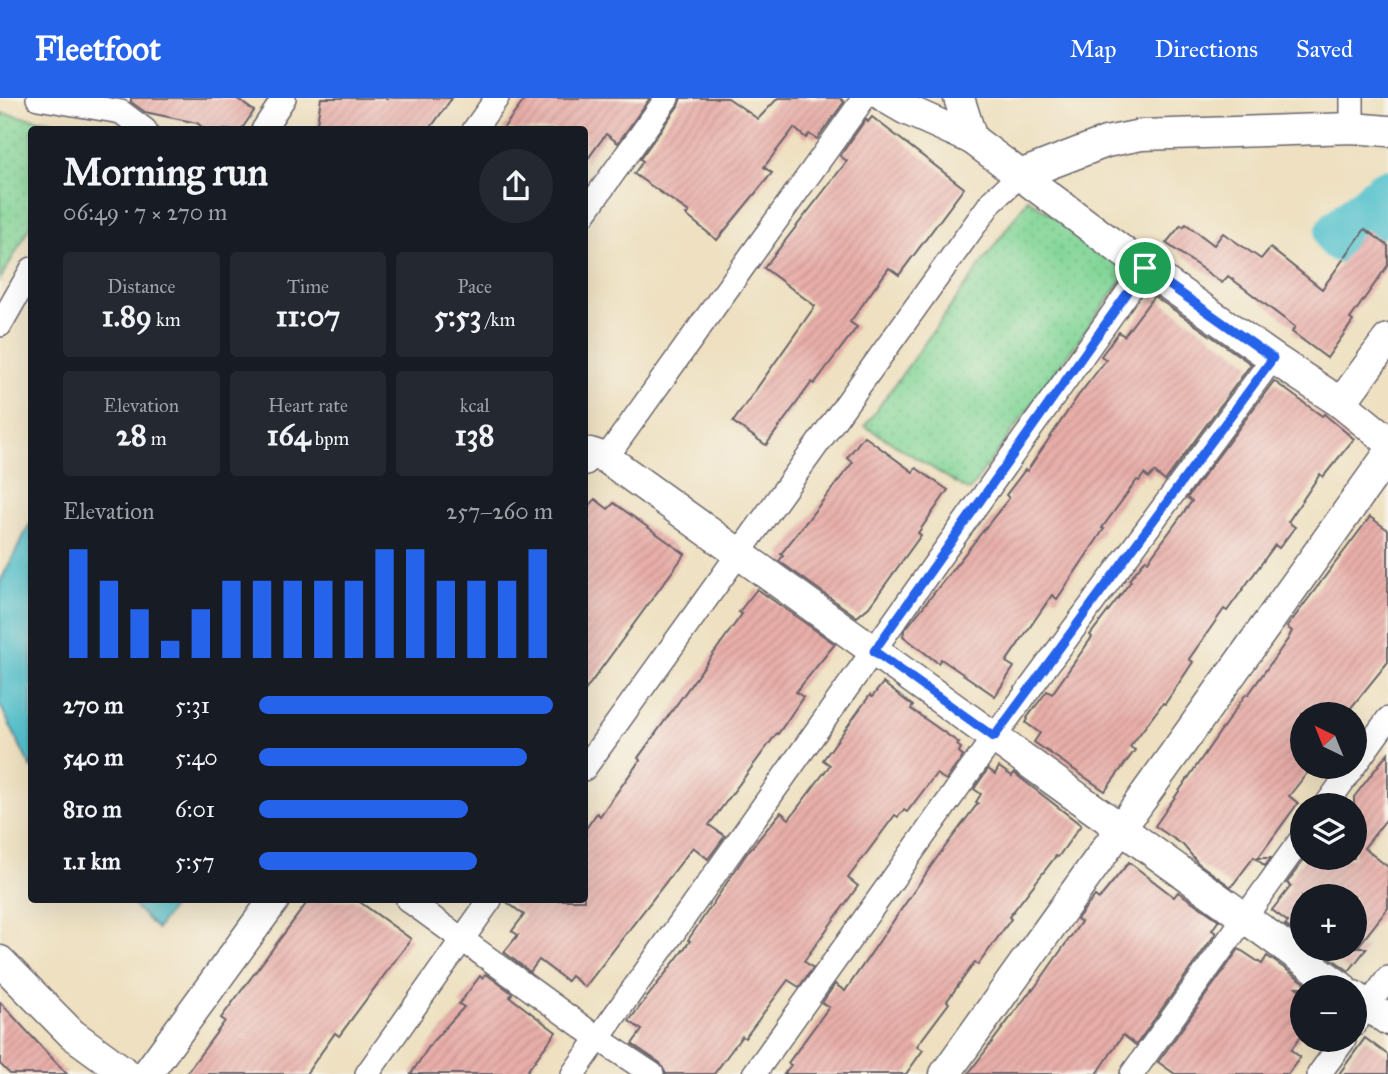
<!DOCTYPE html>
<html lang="en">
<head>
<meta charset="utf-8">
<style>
  :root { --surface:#171b24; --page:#242831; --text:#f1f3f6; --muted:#9ea1a6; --accent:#2563eb }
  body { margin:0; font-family:"IM FELL Great Primer",serif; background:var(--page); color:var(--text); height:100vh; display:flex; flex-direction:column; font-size:26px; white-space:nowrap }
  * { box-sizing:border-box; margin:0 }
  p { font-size:23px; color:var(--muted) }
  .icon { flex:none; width:38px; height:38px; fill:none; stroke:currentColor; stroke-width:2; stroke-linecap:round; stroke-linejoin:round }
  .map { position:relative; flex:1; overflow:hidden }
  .side { position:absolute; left:28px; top:28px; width:560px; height:777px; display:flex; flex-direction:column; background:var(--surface); border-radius:7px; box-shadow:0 7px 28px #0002 }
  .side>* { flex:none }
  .needle { width:46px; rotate:317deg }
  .tools { position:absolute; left:1290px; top:604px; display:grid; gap:14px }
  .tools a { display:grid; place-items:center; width:77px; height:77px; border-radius:50%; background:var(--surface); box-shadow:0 7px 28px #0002; font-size:35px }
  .pin { position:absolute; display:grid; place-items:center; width:60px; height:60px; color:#fff; margin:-30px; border:4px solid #fff; border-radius:50%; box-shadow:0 2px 7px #0007 }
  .round { display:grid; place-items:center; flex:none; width:74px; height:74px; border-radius:37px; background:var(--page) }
  .headline { display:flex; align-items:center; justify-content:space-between; height:119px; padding:0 35px }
  h1 { font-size:38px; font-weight:800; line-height:52px }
  .figures { display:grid; grid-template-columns:repeat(3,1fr); gap:10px; height:119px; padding:7px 35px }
  .figures div { display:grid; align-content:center; border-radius:7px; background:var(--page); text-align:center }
  .figures b { font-size:30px; font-weight:800 }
  .figures small { font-size:19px; font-weight:400 }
  .figures p { font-size:19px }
  .chart { height:196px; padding:14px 35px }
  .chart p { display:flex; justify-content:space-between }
  .chart svg { width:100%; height:126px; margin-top:7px; stroke:var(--accent); stroke-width:6 }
  ul { padding:0 35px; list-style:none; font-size:23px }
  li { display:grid; grid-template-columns:112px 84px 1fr; align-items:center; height:52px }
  li i { height:18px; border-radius:9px; background:var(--accent) }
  header { display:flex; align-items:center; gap:42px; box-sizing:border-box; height:98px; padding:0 35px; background:var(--accent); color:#fff }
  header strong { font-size:33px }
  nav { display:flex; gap:38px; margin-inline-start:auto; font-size:24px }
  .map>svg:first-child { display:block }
</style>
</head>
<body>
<header>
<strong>Fleetfoot</strong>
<nav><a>Map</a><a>Directions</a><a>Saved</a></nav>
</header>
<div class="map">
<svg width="1388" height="976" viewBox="0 0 1388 976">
  <defs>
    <pattern id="park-dots" width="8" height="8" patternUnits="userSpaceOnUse" patternTransform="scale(1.75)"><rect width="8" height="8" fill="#83d698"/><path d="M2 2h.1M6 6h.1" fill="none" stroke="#71b784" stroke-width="1.8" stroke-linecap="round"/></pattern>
    <pattern id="building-hatch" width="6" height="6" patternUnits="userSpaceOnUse" patternTransform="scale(1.75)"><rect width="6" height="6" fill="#e8aea9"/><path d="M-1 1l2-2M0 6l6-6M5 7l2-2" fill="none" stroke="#c79592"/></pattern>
  </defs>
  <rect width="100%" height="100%" fill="#f7f3e8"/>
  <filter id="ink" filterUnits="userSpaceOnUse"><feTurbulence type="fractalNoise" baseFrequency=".0143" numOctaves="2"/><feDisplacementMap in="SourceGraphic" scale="14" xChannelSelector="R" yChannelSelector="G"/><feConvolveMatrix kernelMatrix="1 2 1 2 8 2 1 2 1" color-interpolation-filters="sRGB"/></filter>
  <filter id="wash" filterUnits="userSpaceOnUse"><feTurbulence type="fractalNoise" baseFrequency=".00686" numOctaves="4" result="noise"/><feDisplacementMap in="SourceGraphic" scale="28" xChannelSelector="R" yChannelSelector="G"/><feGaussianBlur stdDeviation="1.57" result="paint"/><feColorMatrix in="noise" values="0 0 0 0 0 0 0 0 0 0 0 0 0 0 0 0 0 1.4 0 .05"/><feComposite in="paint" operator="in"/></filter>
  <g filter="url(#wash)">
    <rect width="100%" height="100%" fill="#eee0c0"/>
    <g fill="url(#park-dots)" stroke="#527c6a" stroke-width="2">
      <path d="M0,15l74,13 2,3 -44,1 -1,95 -31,55z"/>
      <path d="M1028,101l98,67 -3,13 -154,212 -104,-65z"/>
    </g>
    <g fill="#55c2ce" stroke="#3c7284" stroke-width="2">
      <path d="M31,424l1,246h-1l-31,-63v-123z"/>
      <path d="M128,802h49l-20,29z"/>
    </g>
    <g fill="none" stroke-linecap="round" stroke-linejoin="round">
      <path stroke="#55c2ce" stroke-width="56" d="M1343,137l45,-38"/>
    </g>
    <g id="blocks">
      <g fill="url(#building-hatch)">
        <path d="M131,0h105l18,13 -13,19h-35l-9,-7 -52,-11 -14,-10z"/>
        <path d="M321,0h131l-23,32h-113z"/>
        <path d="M526,0h124l-32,45 -12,-9 -22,30v-34h-82z"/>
        <path d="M681,0h47l30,21 20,-21h62l4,4 -27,37 -8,-5 -3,4 -12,-10 -30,39 8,6 -55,67 -31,-25 3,-3 -55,-38 9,-13 -3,-2 38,-53z"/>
        <path d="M872,19l92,71 -65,87 -10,-7 -39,54 7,5 -43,57 -2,-2 -46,63 -33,-23 82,-116 -51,-38 83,-107 -7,-5 26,-37 2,3z"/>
        <path d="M1186,126l28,21 9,-12 38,26 9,-11 52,41 43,-60 23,17v19l-38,54 3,2 -26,37 -35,-26 3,-5 -67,-51 -6,7 -56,-40 15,-18 2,2z"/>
        <path d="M1154,198l97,68 -86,117 -11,-9 -5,6 -5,-4 -5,7 -2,-1 -35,48 2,1 -47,70 -5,-4 -46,67 8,5 -19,29 -54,-37 -3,4 -35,-27 1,-5 105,-133 -3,-3 19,-25 2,1 51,-75 28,-36 -5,-4 18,-24 5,4z"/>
        <path d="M1274,283l48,35 2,-2 30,25 -31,38 -3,-3 -32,48 7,5 -16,21 -4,-3 -48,66 -3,-2 -35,50 4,3 -28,42 -2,-1 -33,44 5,3 -30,41 -71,-49 6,-9 -14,-10 2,-4 -1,-1 20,-27 5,3 40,-57 -2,-2 41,-54 -2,-1 17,-21 2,2 44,-60 -5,-3z"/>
        <path d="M864,338l49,36 3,-4 32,22 -30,43 3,2 -52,72 -12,10 -78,-56 4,-5 -2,-2 72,-92 -6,-4z"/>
        <path d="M595,401l13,10 6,-6 71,51 -101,138v-180z"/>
        <path d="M1370,419l18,13v132l-42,52h-44v53l6,5 -19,24 9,7 -40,55h13l-6,8 -11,-9 -23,30 -33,-24 -15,-18 -28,-19 91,-132 2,1 40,-56 4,-8 -5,-4z"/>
        <path d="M757,491l78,55 -39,48 7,5 -25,37 -1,-1 -68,92 16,11 -17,23 -15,-12 -108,140 -14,-11 -4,5 -28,-21 -9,12 -26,-20 14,-17 -6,-4 12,-16 -20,-15h80l1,-70 12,-17 3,3 40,-56 -2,-2 104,-144 -3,-2z"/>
        <path d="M883,585l30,23 -2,3 48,34 -2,2 4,3 -2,4 4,4 -17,24 -10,-6 -29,38 -3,-2 -6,7 -3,-2 -47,63 10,8 -54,75 9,7 -14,19 -11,-7 -43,58 -3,-2 -28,38h-48l-6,-11 -28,-19 10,-14 -13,-9 61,-80 -2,-1 59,-87 34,-41 8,7 41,-54 -7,-5 47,-65 2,2z"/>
        <path d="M1388,655v64l-24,31 24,19v41l-31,40h10l-18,23 -32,-23h37v-52h-52v41l-17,-12 3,-3 -16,-12 19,-24 -4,-3 18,-25h49v-61z"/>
        <path d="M999,669l13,9 2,-3 67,52 -23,32 -2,-1 -47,61 2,2 -33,46 -3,-3 -28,39 2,2 -32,43 6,4 -17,24h-122l7,-9 -3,-2 41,-56 -7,-4 13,-19 10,7 91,-132 42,-56 -2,-1 5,-8 -7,-5 14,-20 7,5z"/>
        <path d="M1129,764l45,35 4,-5 41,28 -7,10 4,3 -80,112 -13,-10 -26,39h-129l64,-85 1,1 48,-68 -4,-3 18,-23 4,3z"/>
        <path d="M309,802h48l54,39 -72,97 -4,-3 -29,41h-120l39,-53 -4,-3z"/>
        <path d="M1239,851l23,15 5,-8 44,31h-15l6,5v42l-11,16 9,7 -12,17h-113l-17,-12z"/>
        <path d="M486,876l26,19 -2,4 46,35 -31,42h-114l21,-32 32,-35 -5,-3 21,-28 2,2z"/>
        <path d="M0,904l48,52 19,20h-57l-10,-10z"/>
        <path d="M1365,940l23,17v19h-49z"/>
      </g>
    </g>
  </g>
  <g filter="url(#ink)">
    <use href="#blocks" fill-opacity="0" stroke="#69646a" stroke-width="2"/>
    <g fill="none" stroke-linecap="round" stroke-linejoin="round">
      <g stroke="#69646a" stroke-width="26">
        <g id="minor">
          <path d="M38,0l83,14 24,18"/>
          <path d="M1352,30v-30"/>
          <path d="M263,32l21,-32"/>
          <path d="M474,32l23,-32"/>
          <path d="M584,116l83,-116"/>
          <path d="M0,227l32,-56"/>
          <path d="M606,360l258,-360"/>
          <path d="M1354,668l34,-47"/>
          <path d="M584,671l408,-568 28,-26"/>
          <path d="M1326,707l28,-39"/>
          <path d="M408,802l191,139 53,35"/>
          <path d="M1354,927l34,-47"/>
          <path d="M367,976l123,-174"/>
          <path d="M573,976l572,-806"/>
          <path d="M754,976l240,-337 279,-379"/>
          <path d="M1132,976l170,-236"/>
          <path d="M1319,976l25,-34"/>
        </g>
      </g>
      <g stroke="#69646a" stroke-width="33">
        <g id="tertiary">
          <path d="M886,0l19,11 67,30"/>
          <path d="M959,0l13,41 173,129 128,90 68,45 47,38"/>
          <path d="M1020,77l86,-33 35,-7 211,-7 36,3"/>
          <path d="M1341,305l47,-64"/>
          <path d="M584,362l6,-7 16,5 735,529"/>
          <path d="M0,863l72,73 55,40"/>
          <path d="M1354,898l34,24"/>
          <path d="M147,976l127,-174"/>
          <path d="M945,976l443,-619"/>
        </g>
      </g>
      <use href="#minor" stroke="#fff" stroke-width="23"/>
      <use href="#tertiary" stroke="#fff" stroke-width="30"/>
    </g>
  </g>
  <g fill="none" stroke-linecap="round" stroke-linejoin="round" filter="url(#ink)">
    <g stroke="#fff" stroke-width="14">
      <path id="route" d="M1145,170l128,90 -279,379 -120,-86z"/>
    </g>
    <use href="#route" stroke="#2563eb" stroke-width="9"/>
  </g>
</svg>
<div class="tools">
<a><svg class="needle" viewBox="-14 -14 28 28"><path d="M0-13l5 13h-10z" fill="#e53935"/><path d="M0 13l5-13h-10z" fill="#9ea1a6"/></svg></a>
<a><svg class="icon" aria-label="layers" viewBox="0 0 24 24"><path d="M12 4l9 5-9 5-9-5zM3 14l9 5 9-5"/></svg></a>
<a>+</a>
<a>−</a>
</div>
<div class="pin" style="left:1145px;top:170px;background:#1e9e55"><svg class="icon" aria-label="arrive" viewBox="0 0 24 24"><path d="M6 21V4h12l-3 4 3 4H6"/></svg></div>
<section class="side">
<div class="headline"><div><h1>Morning run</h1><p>06:49 · 7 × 270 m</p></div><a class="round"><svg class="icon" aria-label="share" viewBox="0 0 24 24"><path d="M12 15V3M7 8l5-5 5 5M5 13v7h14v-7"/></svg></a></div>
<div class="figures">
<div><p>Distance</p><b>1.89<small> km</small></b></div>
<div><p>Time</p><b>11:07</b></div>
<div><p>Pace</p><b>5:53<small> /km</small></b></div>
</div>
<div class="figures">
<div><p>Elevation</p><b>28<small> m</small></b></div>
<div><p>Heart rate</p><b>164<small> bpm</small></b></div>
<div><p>kcal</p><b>138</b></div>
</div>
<div class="chart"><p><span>Elevation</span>257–260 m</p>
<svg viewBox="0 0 160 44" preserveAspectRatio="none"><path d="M5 44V6M15 44V17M25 44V27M35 44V38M45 44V27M55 44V17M65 44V17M75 44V17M85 44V17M95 44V17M105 44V6M115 44V6M125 44V17M135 44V17M145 44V17M155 44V6"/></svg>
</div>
<ul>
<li><b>270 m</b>5:31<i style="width:100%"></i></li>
<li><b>540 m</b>5:40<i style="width:91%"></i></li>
<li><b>810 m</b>6:01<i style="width:71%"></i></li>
<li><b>1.1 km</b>5:57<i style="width:74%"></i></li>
</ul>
</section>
</div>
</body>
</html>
